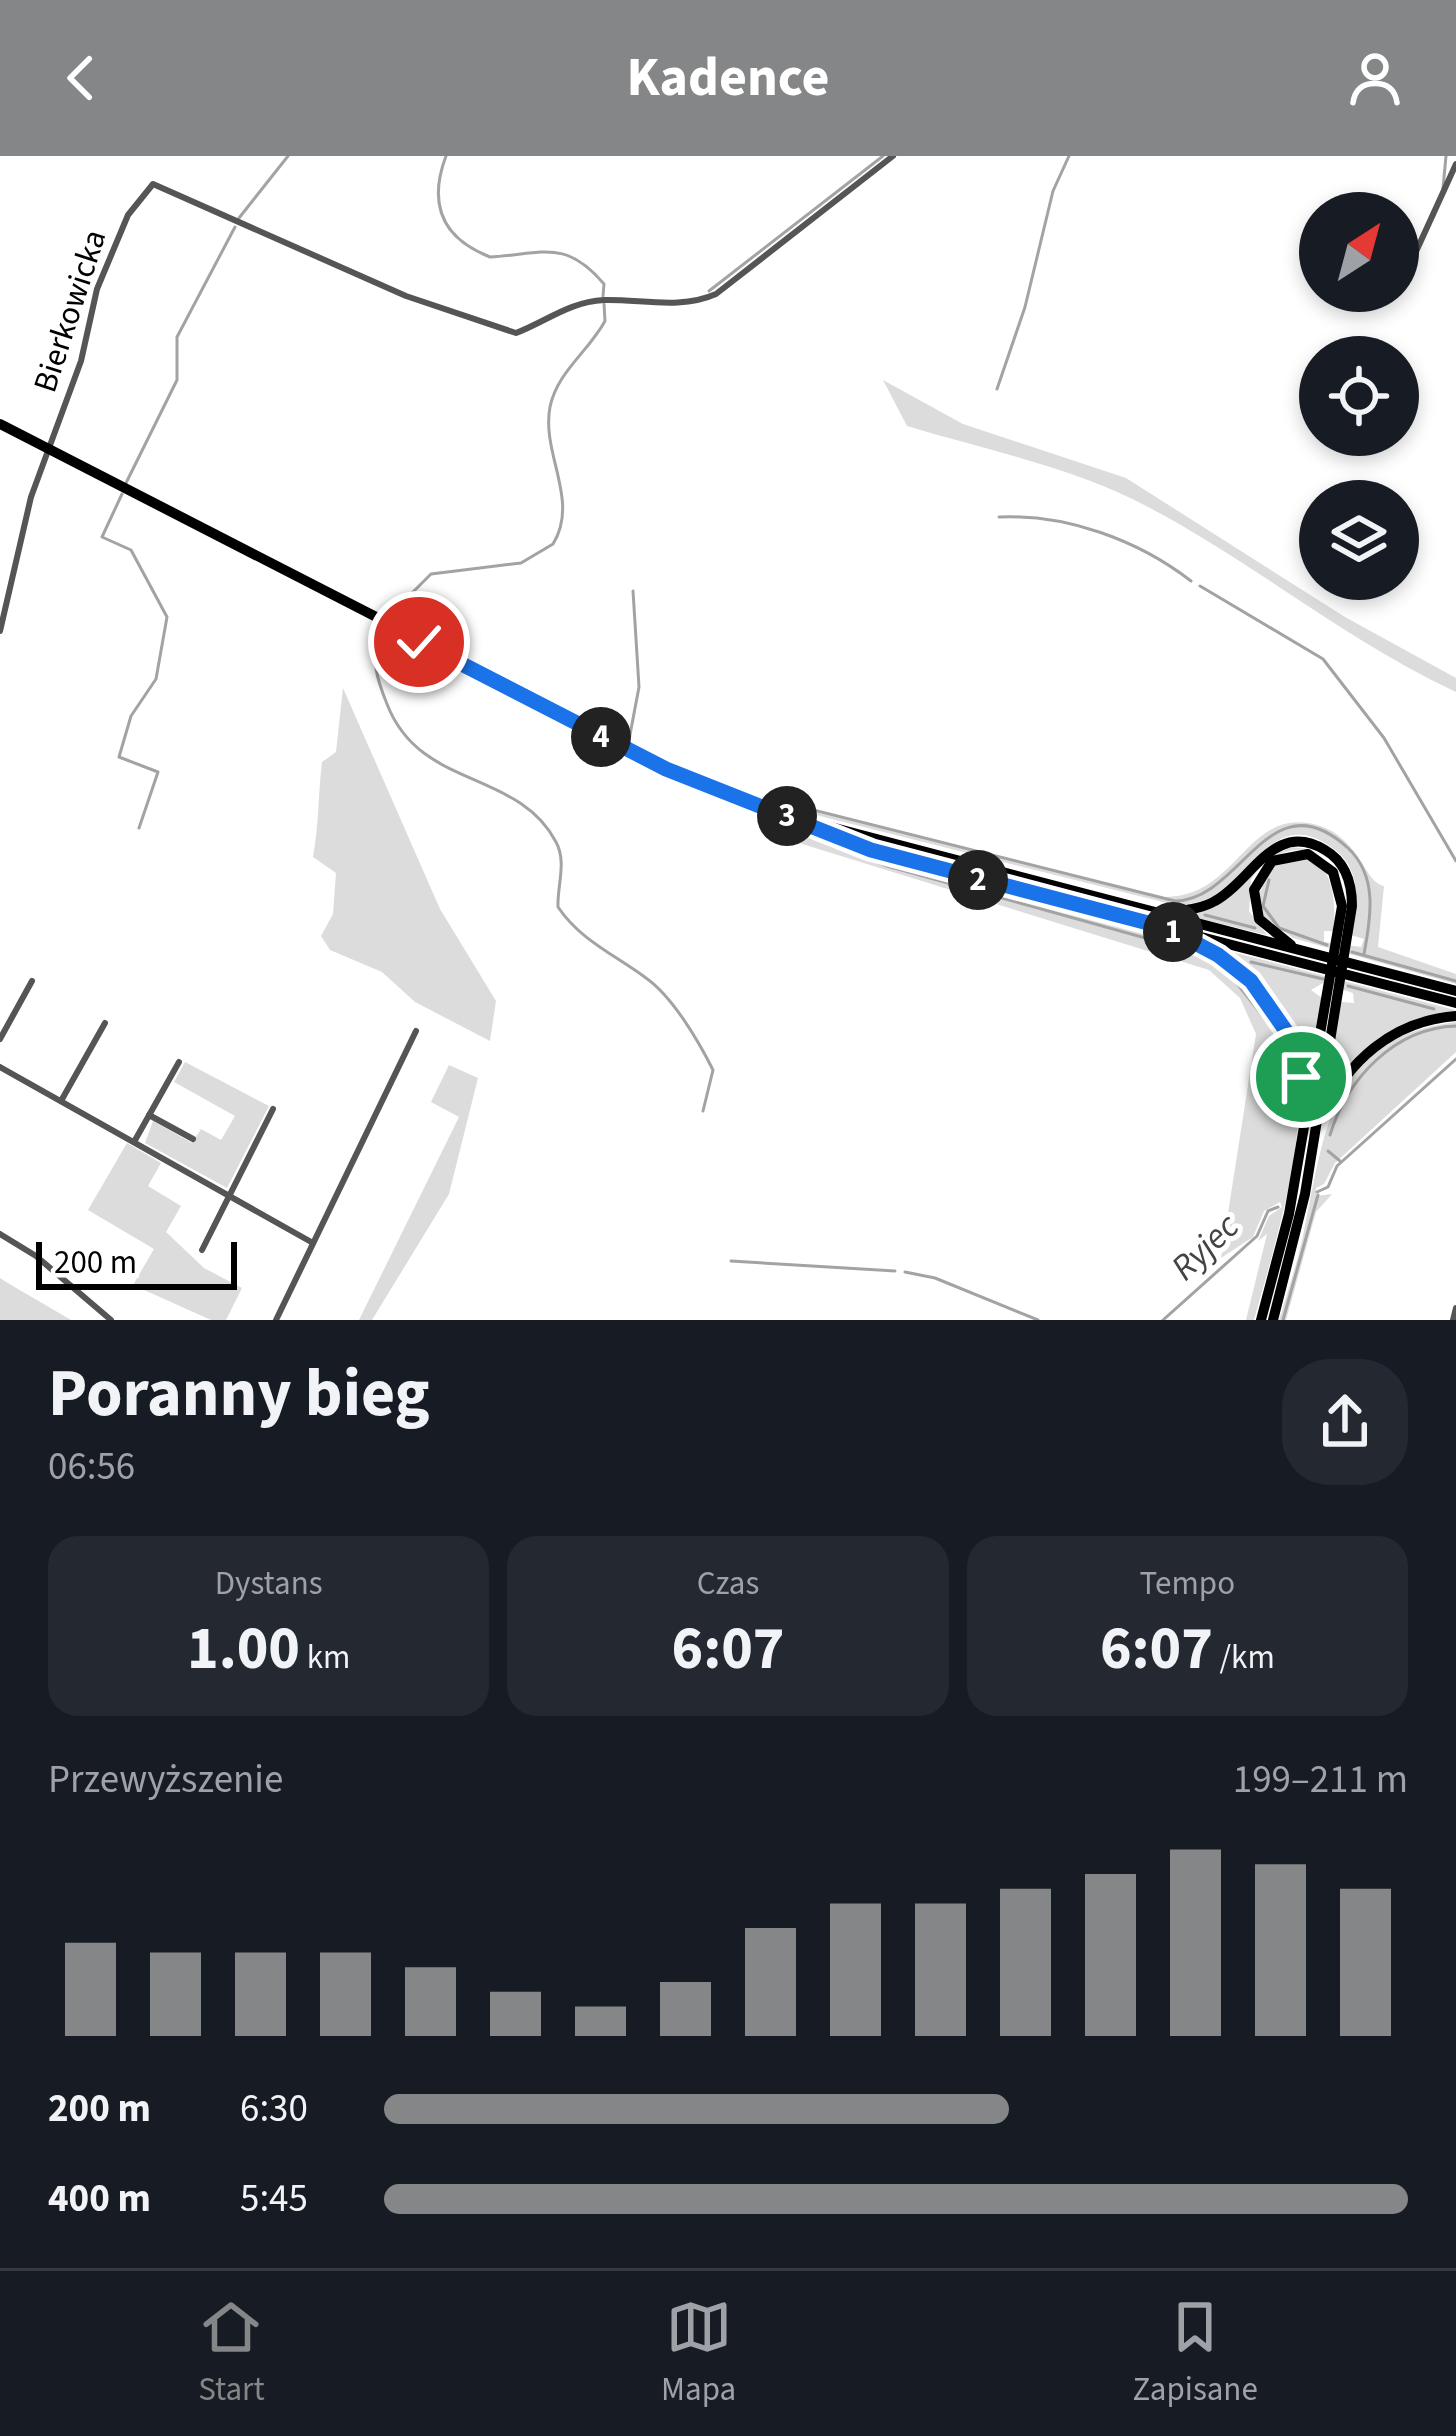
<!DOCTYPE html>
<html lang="pl">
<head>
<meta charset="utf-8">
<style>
  :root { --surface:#171b24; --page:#242831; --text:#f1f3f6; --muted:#9ea1a6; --line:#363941; --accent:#858687 }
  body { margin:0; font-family:"Source Sans 3",sans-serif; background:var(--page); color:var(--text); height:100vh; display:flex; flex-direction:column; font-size:45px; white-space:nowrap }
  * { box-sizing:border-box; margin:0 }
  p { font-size:39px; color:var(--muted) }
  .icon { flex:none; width:66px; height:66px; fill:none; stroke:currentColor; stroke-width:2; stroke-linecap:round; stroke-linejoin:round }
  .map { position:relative; height:1164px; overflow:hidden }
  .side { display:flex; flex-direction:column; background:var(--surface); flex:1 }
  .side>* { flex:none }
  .needle { width:78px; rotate:36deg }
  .buttons { position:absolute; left:1299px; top:36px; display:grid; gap:24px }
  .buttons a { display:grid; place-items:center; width:120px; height:120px; border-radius:50%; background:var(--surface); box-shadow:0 6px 18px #0003; font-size:60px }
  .scale { position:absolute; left:36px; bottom:30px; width:201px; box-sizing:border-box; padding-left:12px; border:6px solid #000; border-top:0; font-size:33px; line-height:42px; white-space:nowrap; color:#000; -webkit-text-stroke:9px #fff; paint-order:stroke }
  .pin { position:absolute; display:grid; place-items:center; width:102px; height:102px; color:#fff; margin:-51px; border:6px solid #fff; border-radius:50%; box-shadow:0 3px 12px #0007 }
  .km { position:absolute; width:60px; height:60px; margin:-30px; border-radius:50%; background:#222; color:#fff; font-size:33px; line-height:60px; text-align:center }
  .round { display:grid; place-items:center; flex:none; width:126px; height:126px; border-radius:48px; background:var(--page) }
  .head { display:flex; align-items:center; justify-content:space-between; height:204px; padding:0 48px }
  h1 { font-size:66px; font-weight:700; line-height:90px }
  .figures { display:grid; grid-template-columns:repeat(3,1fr); gap:18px; height:204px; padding:12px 48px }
  .figures div { display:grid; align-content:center; border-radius:30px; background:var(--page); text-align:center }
  .figures b { font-size:60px; font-weight:700 }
  .figures small { font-size:33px; font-weight:400 }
  .figures p { font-size:33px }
  .chart { height:336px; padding:24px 48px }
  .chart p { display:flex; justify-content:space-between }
  .chart svg { width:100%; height:216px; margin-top:12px; stroke:var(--accent); stroke-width:6 }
  ul { padding:0 48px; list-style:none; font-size:39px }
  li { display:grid; grid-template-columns:192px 144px 1fr; align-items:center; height:90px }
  li i { height:30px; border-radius:15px; background:var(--accent) }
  header { display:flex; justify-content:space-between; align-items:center; height:156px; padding:0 48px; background:var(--accent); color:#fff; font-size:54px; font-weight:700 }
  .dock { display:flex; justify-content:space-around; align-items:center; height:168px; border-top:3px solid var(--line); background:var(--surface); font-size:33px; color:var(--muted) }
  .dock a { display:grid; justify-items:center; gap:6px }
  .dock .on { color:var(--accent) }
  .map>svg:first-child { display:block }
</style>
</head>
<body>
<header><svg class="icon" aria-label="back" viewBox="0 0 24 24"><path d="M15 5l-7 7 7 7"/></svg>Kadence<svg class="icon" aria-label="person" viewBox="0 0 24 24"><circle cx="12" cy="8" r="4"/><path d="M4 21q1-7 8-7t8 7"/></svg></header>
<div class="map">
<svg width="1456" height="1164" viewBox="0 0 1456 1164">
  <rect width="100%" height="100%" fill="#fff"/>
  <g fill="#dcdcdc">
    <path d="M883,224l80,44 163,54 219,139 111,61v14c-109,-51 -200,-128 -306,-184 -73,-40 -164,-58 -243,-82z"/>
    <path d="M343,532l97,221 56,92 -6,40 -75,-39 -33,-30 -52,-22 -9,-14 12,-22 3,-41 -23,-16c6,-32 5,-62 9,-95l14,-10z"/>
    <path d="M791,649l371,92c74,2 82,-83 146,-74 51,8 54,58 76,63l-6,61 78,27v10l-163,-46 -30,-22 -4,-22 12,-26c54,-34 68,21 62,63h-9v11l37,5 3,-8 -13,-4c6,-30 12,-64 -16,-85 -56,-44 -79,19 -116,43 -13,9 -28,11 -44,12l-391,-98z"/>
    <path d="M777,662c94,39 188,65 285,92 46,13 98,20 140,41 48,24 83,77 94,128 12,61 -25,180 -42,241h-8l21,-86 -9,7 11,-25 13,-9 -2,-5 -16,9 -11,26 -32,21 35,-224 -16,-36 -31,-28 -423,-131z"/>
    <path d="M1289,691c40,1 57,23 59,61 -2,-10 -2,-20 -6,-29 -18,-44 -71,-34 -91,1l-2,31 18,24 -81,-20c47,-8 63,-49 103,-68z"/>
    <path d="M1213,791l242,63 1,2c-63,10 -103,35 -133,92l18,-102 13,1 -1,-10 -30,-10 -12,7 11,8 -15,100c-6,-65 -38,-118 -94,-151z"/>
    <path d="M1456,866v30l-121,111 -11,21 -8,4v8l16,-2 -16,18 -30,108h-7c9,-29 19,-59 25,-89 21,-101 27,-194 152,-209z"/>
    <path d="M185,906l84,44 -42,82 -82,-45 8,-22 39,22 9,-14 20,11 14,-24 -61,-34z"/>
    <path d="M449,909l29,13 -29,116 -77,126h-13l100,-203 -28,-15z"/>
    <path d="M127,987l34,20 -13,23 33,20 -15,26 38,36 38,20 -16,32h-15l-78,-35 21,-36 -66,-39z"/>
    <path d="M0,1122l6,4 65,38h-71z"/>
  </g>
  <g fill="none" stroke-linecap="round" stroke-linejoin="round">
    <g stroke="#a3a3a3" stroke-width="3">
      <path d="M446,0c-18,48 -5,82 44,101 52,-3 75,-19 114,27l-1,12"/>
      <path d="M1443,32l3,-32"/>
      <path d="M239,62l49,-62"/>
      <path d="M709,135l174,-135"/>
      <path d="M997,233l28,-82 28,-116 16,-35"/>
      <path d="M126,327l51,-103v-43l58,-110"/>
      <path d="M122,338l-20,43 29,13 36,67 -11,62 -25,37 -12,41 39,15 -19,56"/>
      <path d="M999,361c68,-3 139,23 192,64"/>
      <path d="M1200,430l123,73 61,79 72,123"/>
      <path d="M389,460l42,-42 90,-11 32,-19c27,-44 -12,-90 -3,-137 7,-35 39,-56 55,-86l-1,-17"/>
      <path d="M381,476c-10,29 -5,45 6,72 33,86 131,65 169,138 11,20 1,44 2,65 22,33 57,48 88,71 27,19 53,64 67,92l-10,41"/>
      <path d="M629,584l10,-53 -6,-96"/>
      <path d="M758,640l417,105c67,-1 94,-125 173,-53 30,28 23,69 16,106"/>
      <path d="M750,656l137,54 312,87 29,19 41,52"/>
      <path d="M1269,724l-6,26 16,22 48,17"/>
      <path d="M1205,759l50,13"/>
      <path d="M1352,796l104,29"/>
      <path d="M1251,806l72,17"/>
      <path d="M1348,830l86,23"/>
      <path d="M1330,979c17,-56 64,-107 126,-109"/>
      <path d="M1328,995l12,10"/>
      <path d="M1317,1036l11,-5 9,-21 119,-107"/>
      <path d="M731,1105l164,10"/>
      <path d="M905,1116l30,6 103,42"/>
      <path d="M1163,1164l94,-84 11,-25 10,-4"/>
      <path d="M1283,1164l35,-125"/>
    </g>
    <g stroke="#555" stroke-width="6">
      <path d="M1409,111l47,-103"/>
      <path d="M0,475l31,-134 50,-136 16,-72 31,-74 25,-31 253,112 110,37c31,-12 53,-31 88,-33 37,-1 76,10 112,-6l177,-138"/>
      <path d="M0,883l32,-58"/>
      <path d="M0,911l313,176"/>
      <path d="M61,945l44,-78"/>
      <path d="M149,959l44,24"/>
      <path d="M134,986l45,-80"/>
      <path d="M0,1078l36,22 75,64"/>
      <path d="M202,1094l71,-141"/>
      <path d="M276,1164l140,-289"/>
      <path d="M1453,1164l3,-12"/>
    </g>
    <g stroke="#000" stroke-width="10">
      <path d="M0,268l704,361 123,41 629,165"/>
      <path d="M821,674l90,32 545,141"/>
      <path d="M1170,756c15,-2 31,-3 45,-11 37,-20 59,-82 110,-51 21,12 27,33 27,56l-47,288 -32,126"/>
      <path d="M1186,782c73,37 110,90 118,172"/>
      <path d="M1321,961c27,-56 71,-96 135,-101"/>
      <path d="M1261,1164l28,-106 53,-308 -9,-34 -25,-18 -36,7 -18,29 5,29 32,26"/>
    </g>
  </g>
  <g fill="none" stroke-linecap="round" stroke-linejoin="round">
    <g stroke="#fff" stroke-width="24">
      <path id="route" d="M419,486l247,127 205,81 296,78 51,27 33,26 35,50 15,46"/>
    </g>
    <use href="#route" stroke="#1a73e8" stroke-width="15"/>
  </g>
  <g text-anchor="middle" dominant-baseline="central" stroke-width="10" stroke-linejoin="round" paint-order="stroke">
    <g font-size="33" fill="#000" stroke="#fff">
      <text transform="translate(70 155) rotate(-72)">Bierkowicka</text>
    </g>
    <g font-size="36" font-style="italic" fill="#444" stroke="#fff">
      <text transform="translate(1205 1091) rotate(-44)">Ryjec</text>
    </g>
  </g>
</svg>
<div class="buttons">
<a><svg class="needle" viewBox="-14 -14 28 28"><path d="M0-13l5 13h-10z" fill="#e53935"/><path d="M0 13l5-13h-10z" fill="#9ea1a6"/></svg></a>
<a><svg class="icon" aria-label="locate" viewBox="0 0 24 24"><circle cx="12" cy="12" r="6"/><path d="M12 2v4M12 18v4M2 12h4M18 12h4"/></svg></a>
<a><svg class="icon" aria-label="layers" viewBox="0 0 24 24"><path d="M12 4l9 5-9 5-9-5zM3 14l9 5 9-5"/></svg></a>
</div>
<div class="scale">200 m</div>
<div class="pin" style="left:1301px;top:921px;background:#1e9e55"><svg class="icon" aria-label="arrive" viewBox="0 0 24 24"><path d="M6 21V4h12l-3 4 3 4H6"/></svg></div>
<div class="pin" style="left:419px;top:486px;background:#d93025"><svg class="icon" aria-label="check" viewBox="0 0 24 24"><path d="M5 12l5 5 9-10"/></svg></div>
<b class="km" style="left:1173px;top:776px">1</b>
<b class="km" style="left:978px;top:724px">2</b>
<b class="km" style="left:787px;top:660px">3</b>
<b class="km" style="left:601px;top:581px">4</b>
</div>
<section class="side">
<div class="head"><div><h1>Poranny bieg</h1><p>06:56</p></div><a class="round"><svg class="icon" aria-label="share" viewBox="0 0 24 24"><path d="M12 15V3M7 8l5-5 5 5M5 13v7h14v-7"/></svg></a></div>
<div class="figures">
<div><p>Dystans</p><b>1.00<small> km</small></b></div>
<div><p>Czas</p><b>6:07</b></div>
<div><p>Tempo</p><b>6:07<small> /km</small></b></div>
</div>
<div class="chart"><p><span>Przewyższenie</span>199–211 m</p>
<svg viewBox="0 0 160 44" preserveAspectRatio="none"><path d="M5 44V25M15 44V27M25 44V27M35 44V27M45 44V30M55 44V35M65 44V38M75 44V33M85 44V22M95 44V17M105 44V17M115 44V14M125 44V11M135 44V6M145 44V9M155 44V14"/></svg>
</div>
<ul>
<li><b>200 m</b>6:30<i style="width:61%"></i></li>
<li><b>400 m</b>5:45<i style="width:100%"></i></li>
</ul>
</section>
<nav class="dock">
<a class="on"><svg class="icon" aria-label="home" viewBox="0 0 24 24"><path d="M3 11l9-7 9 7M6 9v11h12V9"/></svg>Start</a>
<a><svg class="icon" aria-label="map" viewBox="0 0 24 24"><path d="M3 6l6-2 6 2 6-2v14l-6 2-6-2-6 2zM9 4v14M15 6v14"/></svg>Mapa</a>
<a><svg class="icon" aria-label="saved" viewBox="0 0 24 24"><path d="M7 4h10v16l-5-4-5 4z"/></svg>Zapisane</a>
</nav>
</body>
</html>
